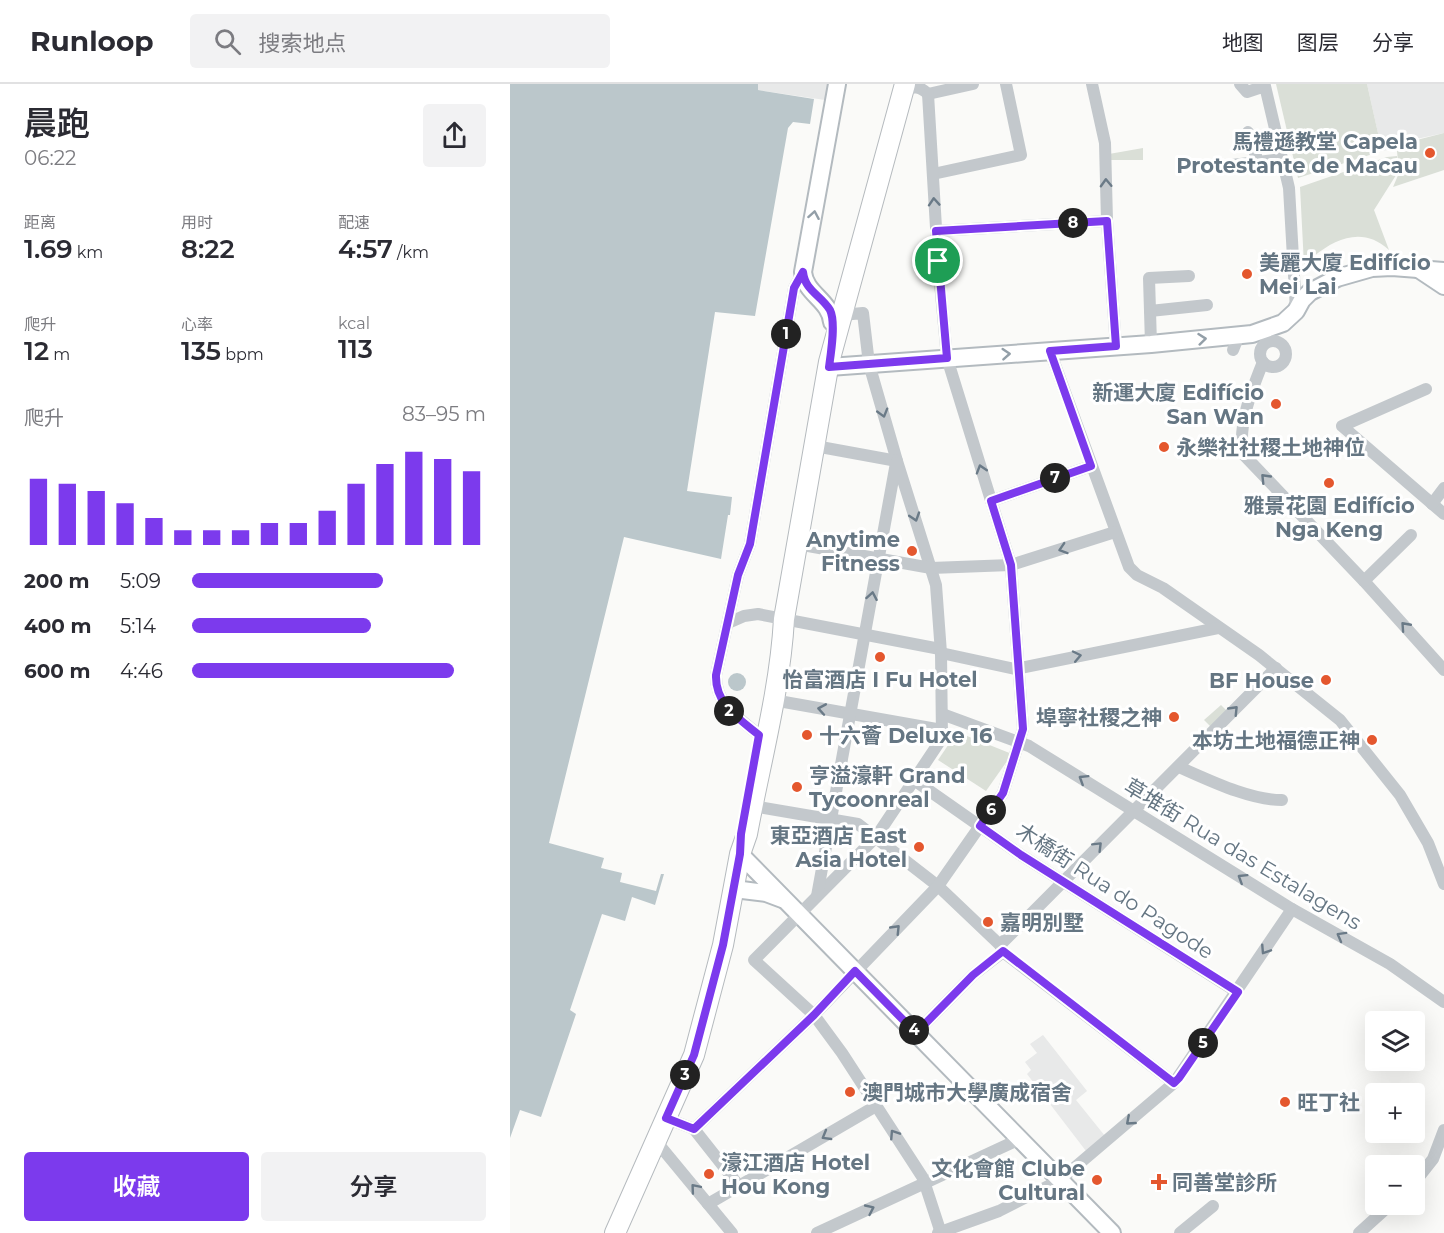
<!DOCTYPE html>
<html lang="zh">
<head>
<meta charset="utf-8">
<style>
  :root { --surface:#fff; --page:#f2f2f3; --text:#2b2b33; --muted:#7c7c81; --line:#e1e1e2; --accent:#7c3aed }
  body { margin:0; font-family:Montserrat,"Noto Sans SC",sans-serif; background:var(--page); color:var(--text); height:100vh; display:flex; flex-direction:column; font-size:22px; white-space:nowrap }
  * { box-sizing:border-box; margin:0 }
  p { font-size:20px; color:var(--muted) }
  .icon { flex:none; width:33px; height:33px; fill:none; stroke:currentColor; stroke-width:2; stroke-linecap:round; stroke-linejoin:round }
  .map { position:relative; flex:1; overflow:hidden }
  .details { display:flex; flex-direction:column; background:var(--surface); width:510px }
  .details>* { flex:none }
  .tools { position:absolute; left:855px; top:927px; display:grid; gap:12px }
  .tools a { display:grid; place-items:center; width:60px; height:60px; border-radius:6px; background:var(--surface); box-shadow:0 6px 24px #0002; font-size:30px }
  .pin { position:absolute; display:grid; place-items:center; width:51px; height:51px; color:#fff; margin:-26px; border:3px solid #fff; border-radius:50%; box-shadow:0 2px 6px #0007 }
  .km { position:absolute; width:30px; height:30px; margin:-15px; border-radius:50%; background:#222; color:#fff; font-size:16px; line-height:30px; text-align:center }
  .round { display:grid; place-items:center; flex:none; width:63px; height:63px; border-radius:6px; background:var(--page) }
  .headline { display:flex; align-items:center; justify-content:space-between; height:102px; padding:0 24px }
  h1 { font-size:33px; font-weight:600; line-height:45px }
  .stats { display:grid; grid-template-columns:repeat(3,1fr); gap:9px; height:102px; padding:6px 24px }
  .stats div { display:grid; align-content:center }
  .stats b { font-size:26px; font-weight:600 }
  .stats small { font-size:16px; font-weight:400 }
  .stats p { font-size:16px }
  .chart { height:168px; padding:12px 24px }
  .chart p { display:flex; justify-content:space-between }
  .chart svg { width:100%; height:108px; margin-top:6px; stroke:var(--accent); stroke-width:6 }
  .action { display:flex; gap:12px; margin-top:auto; padding:12px 24px }
  .action a { flex:1; height:69px; border-radius:6px; background:var(--accent); color:#fff; font-size:24px; font-weight:600; line-height:69px; text-align:center }
  .action a+a { background:var(--page); color:var(--text) }
  ul { padding:0 24px; list-style:none; font-size:20px }
  li { display:grid; grid-template-columns:96px 72px 1fr; align-items:center; height:45px }
  li i { height:15px; border-radius:8px; background:var(--accent) }
  header { display:flex; align-items:center; gap:36px; box-sizing:border-box; height:84px; padding:0 30px; background:var(--surface); border-bottom:2px solid var(--line) }
  header strong { font-size:28px }
  nav { display:flex; gap:33px; margin-inline-start:auto; font-size:21px }
  .search { width:420px; height:54px; background:var(--page); display:flex; align-items:center; gap:15px; box-sizing:border-box; padding:0 21px; border-radius:6px; color:var(--muted); font-size:22px }
  main { display:flex; flex:1; min-height:0 }
  .map>svg:first-child { display:block }
</style>
</head>
<body>
<header>
<strong>Runloop</strong>
<div class="search"><svg class="icon" aria-label="search" viewBox="0 0 24 24"><circle cx="10" cy="10" r="6"/><path d="M15 15l6 6"/></svg>搜索地点</div>
<nav><a>地图</a><a>图层</a><a>分享</a></nav>
</header>
<main>
<section class="details">
<div class="headline"><div><h1>晨跑</h1><p>06:22</p></div><a class="round"><svg class="icon" aria-label="share" viewBox="0 0 24 24"><path d="M12 15V3M7 8l5-5 5 5M5 13v7h14v-7"/></svg></a></div>
<div class="stats">
<div><p>距离</p><b>1.69<small> km</small></b></div>
<div><p>用时</p><b>8:22</b></div>
<div><p>配速</p><b>4:57<small> /km</small></b></div>
</div>
<div class="stats">
<div><p>爬升</p><b>12<small> m</small></b></div>
<div><p>心率</p><b>135<small> bpm</small></b></div>
<div><p>kcal</p><b>113</b></div>
</div>
<div class="chart"><p><span>爬升</span>83–95 m</p>
<svg viewBox="0 0 160 44" preserveAspectRatio="none"><path d="M5 44V17M15 44V19M25 44V22M35 44V27M45 44V33M55 44V38M65 44V38M75 44V38M85 44V35M95 44V35M105 44V30M115 44V19M125 44V11M135 44V6M145 44V9M155 44V14"/></svg>
</div>
<ul>
<li><b>200 m</b>5:09<i style="width:65%"></i></li>
<li><b>400 m</b>5:14<i style="width:61%"></i></li>
<li><b>600 m</b>4:46<i style="width:89%"></i></li>
</ul>
<div class="action"><a>收藏</a><a>分享</a></div>
</section>
<div class="map">
<svg width="934" height="1149" viewBox="0 0 934 1149">
  <rect width="100%" height="100%" fill="#fafaf8"/>
  <g fill="#e8e9e9">
    <path d="M248,0h70l-3,16 -68,-10z"/>
    <path d="M857,0h77v49l-41,9 -6,6 -15,3z"/>
    <path d="M533,951l44,56 -11,9 29,36 -19,15 -59,-77 4,-4 -6,-8 12,-9 -7,-9z"/>
  </g>
  <g fill="#dadfd7">
    <path d="M766,0h91l15,67 -84,27z"/>
    <path d="M934,49v37l-51,17 6,-14 -2,-22 4,-7z"/>
    <path d="M633,64v12h-33l-1,-6z"/>
    <path d="M887,72l1,16 -24,38 15,40c-29,-27 -61,-8 -85,15l-4,-78 87,-30z"/>
    <path d="M711,621l7,7 -16,16 -8,-8z"/>
    <path d="M447,648l55,22 -26,37 -48,-31z"/>
  </g>
  <g fill="#bbc7cb">
    <path d="M0,0h248v6l56,9 -4,25 -17,-2 -5,6 -33,188 -40,-4 -28,179 45,6 -2,18h-2l-7,44 -97,-22 -75,306 55,15 -3,10 21,5 -2,9 36,9 5,-17h3l-9,31 -23,-8 -7,24 -23,-7 -32,96 6,4 -35,103 -21,-7 -10,28z"/>
    <circle cx="227" cy="598" r="9"/>
  </g>
  <g fill="none" stroke-linecap="round" stroke-linejoin="round">
    <g stroke="#b3babf" stroke-width="20">
      <g id="secondary">
        <path d="M910,186l24,16"/>
        <path d="M322,238c-2,-22 -27,-28 -29,-50l34,-188"/>
        <path d="M319,283l322,-23 101,-10 31,-11 13,-12 6,-11 8,-8 27,-14 35,-10 20,-1 52,4"/>
        <path d="M230,770l372,379"/>
        <path d="M224,805l32,4 16,6"/>
      </g>
    </g>
    <g stroke="#b5babe" stroke-width="22">
      <path id="primary" d="M105,1149l79,-178 29,-110 17,-91 7,-20c13,-71 33,-143 37,-215l45,-257 76,-278"/>
    </g>
    <g stroke="#c3c8cc" stroke-width="12">
      <path d="M582,0l13,59 2,78 9,126"/>
      <path d="M730,0l7,8 18,-6 24,102 7,122"/>
      <path d="M394,6c10,-4 16,-4 24,4"/>
      <path d="M418,10l45,-10"/>
      <path d="M738,48l10,30"/>
      <path d="M722,81l50,-6"/>
      <path d="M423,90l88,-19 -15,-71"/>
      <path d="M426,147l171,-10"/>
      <path d="M640,227l57,-6"/>
      <path d="M332,231l21,-2 6,51 28,97 39,124 5,68 1,85 -66,99 -122,123 60,55 28,38 81,125 18,55"/>
      <circle cx="763" cy="270" r="13"/>
      <path d="M641,260l-2,-66 40,-2"/>
      <path d="M723,266l6,-15"/>
      <path d="M540,267l79,216 8,8 26,13 96,67 81,65 60,75 28,48 16,41"/>
      <path d="M753,278c-10,25 -27,66 -19,93l120,126 80,89"/>
      <path d="M916,305l-84,37 102,88"/>
      <path d="M305,362l82,15"/>
      <path d="M481,417l100,-35"/>
      <path d="M922,420l12,-16"/>
      <path d="M287,460l134,24 80,-3 104,-33"/>
      <path d="M854,497l47,-46"/>
      <path d="M218,539l16,-7 14,-2 182,35"/>
      <path d="M431,569l74,16 203,-41"/>
      <path d="M263,616l169,30"/>
      <path d="M432,630l87,32 263,163 98,55 54,38"/>
      <path d="M249,651c-20,-17 -44,-31 -43,-60l22,-100 12,-31 44,-256 9,-16"/>
      <path d="M669,683c30,13 70,33 103,33"/>
      <path d="M404,696l107,75 216,137"/>
      <path d="M243,722l105,18 80,62 62,59 3,7 171,131"/>
      <path d="M307,812l79,-433"/>
      <path d="M490,861l276,-277"/>
      <path d="M406,949l57,-58 30,-23"/>
      <path d="M156,1034l28,11 45,57"/>
      <path d="M184,1045l120,-114 124,-129 65,-93 20,-64 -12,-164 -64,-207 -9,-97 -10,-167"/>
      <path d="M146,1057l76,92"/>
      <path d="M904,1099l19,-24 11,-29"/>
      <path d="M198,1120l168,-98"/>
      <path d="M307,1149l203,-94"/>
      <path d="M428,1149l61,-22 61,-31 114,-97 118,-174"/>
      <path d="M670,1149l33,-27"/>
      <path d="M849,1149l32,-29"/>
    </g>
    <use href="#secondary" stroke="#fff" stroke-width="16"/>
    <use href="#primary" stroke="#fff" stroke-width="20"/>
  </g>
  <defs><path id="oneway-chevron" d="M-2-3.5L2.5 0L-2 3.5" fill="none" stroke-width="1.6" stroke-linecap="round" stroke-linejoin="round" transform="scale(1.5)"/></defs>
  <g stroke="#6a7a87">
    <use href="#oneway-chevron" transform="translate(596 99) rotate(-92)"/>
    <use href="#oneway-chevron" transform="translate(424 118) rotate(-94)"/>
    <use href="#oneway-chevron" transform="translate(373 329) rotate(74)"/>
    <use href="#oneway-chevron" transform="translate(471 385) rotate(-107)"/>
    <use href="#oneway-chevron" transform="translate(755 394) rotate(-134)"/>
    <use href="#oneway-chevron" transform="translate(405 433) rotate(72)"/>
    <use href="#oneway-chevron" transform="translate(553 465) rotate(162)"/>
    <use href="#oneway-chevron" transform="translate(362 512) rotate(-80)"/>
    <use href="#oneway-chevron" transform="translate(895 542) rotate(-132)"/>
    <use href="#oneway-chevron" transform="translate(567 572) rotate(-12)"/>
    <use href="#oneway-chevron" transform="translate(312 625) rotate(-170)"/>
    <use href="#oneway-chevron" transform="translate(724 626) rotate(-46)"/>
    <use href="#oneway-chevron" transform="translate(573 695) rotate(-148)"/>
    <use href="#oneway-chevron" transform="translate(588 762) rotate(-45)"/>
    <use href="#oneway-chevron" transform="translate(732 794) rotate(-148)"/>
    <use href="#oneway-chevron" transform="translate(386 845) rotate(-46)"/>
    <use href="#oneway-chevron" transform="translate(831 852) rotate(-151)"/>
    <use href="#oneway-chevron" transform="translate(755 866) rotate(123)"/>
    <use href="#oneway-chevron" transform="translate(620 1037) rotate(139)"/>
    <use href="#oneway-chevron" transform="translate(384 1050) rotate(-123)"/>
    <use href="#oneway-chevron" transform="translate(316 1052) rotate(150)"/>
    <use href="#oneway-chevron" transform="translate(185 1104) rotate(-130)"/>
    <use href="#oneway-chevron" transform="translate(360 1125) rotate(-25)"/>
  </g>
  <g stroke="#939fa8">
    <use href="#oneway-chevron" transform="translate(304 131) rotate(-80)"/>
    <use href="#oneway-chevron" transform="translate(692 255) rotate(-6)"/>
    <use href="#oneway-chevron" transform="translate(496 270) rotate(-4)"/>
  </g>
  <g fill="none" stroke-linecap="round" stroke-linejoin="round">
    <g stroke="#fff" stroke-width="12">
      <path id="route" d="M597,137l9,125 -66,5 41,115 -100,35 20,64 12,164 -20,64 -23,33 41,29 217,137 -59,86 -5,5 -171,-132 -30,24 -57,58 -61,-62 -41,44 -120,114 -28,-11 28,-63 29,-110 17,-91 1,-20 18,-99c-21,-17 -44,-31 -43,-60l22,-100 12,-31 44,-256 9,-16c2,19 18,23 27,38 6,12 1,43 -1,57l118,-9 -11,-127z"/>
    </g>
    <use href="#route" stroke="#7c3aed" stroke-width="8"/>
  </g>
  <g fill="#e4572e" stroke="#fff" stroke-width="2">
    <circle cx="920" cy="69" r="6"/>
    <circle cx="737" cy="190" r="6"/>
    <circle cx="766" cy="320" r="6"/>
    <circle cx="654" cy="363" r="6"/>
    <circle cx="819" cy="399" r="6"/>
    <circle cx="402" cy="467" r="6"/>
    <circle cx="370" cy="573" r="6"/>
    <circle cx="816" cy="596" r="6"/>
    <circle cx="664" cy="633" r="6"/>
    <circle cx="297" cy="651" r="6"/>
    <circle cx="862" cy="656" r="6"/>
    <circle cx="287" cy="703" r="6"/>
    <circle cx="409" cy="763" r="6"/>
    <circle cx="478" cy="838" r="6"/>
    <circle cx="340" cy="1008" r="6"/>
    <circle cx="775" cy="1018" r="6"/>
    <circle cx="199" cy="1090" r="6"/>
    <circle cx="587" cy="1096" r="6"/>
    <path d="M646 1089h6v6h6v6h-6v6h-6v-6h-6v-6h6z"/>
  </g>
  <g text-anchor="middle" dominant-baseline="central" stroke-width="6" stroke-linejoin="round" paint-order="stroke">
    <g font-size="21" font-weight="bold" fill="#657683" stroke="#fff" text-anchor="start">
      <text x="908" y="57" text-anchor="end">馬禮遜教堂 Capela<tspan x="908" dy="24">Protestante de Macau</tspan></text>
      <text x="749" y="178">美麗大廈 Edifício<tspan x="749" dy="24">Mei Lai</tspan></text>
      <text x="754" y="308" text-anchor="end">新運大廈 Edifício<tspan x="754" dy="24">San Wan</tspan></text>
      <text x="666" y="363">永樂社社稷土地神位</text>
      <text x="819" y="421" text-anchor="middle">雅景花園 Edifício<tspan x="819" dy="24">Nga Keng</tspan></text>
      <text x="390" y="455" text-anchor="end">Anytime<tspan x="390" dy="24">Fitness</tspan></text>
      <text x="370" y="595" text-anchor="middle">怡富酒店 I Fu Hotel</text>
      <text x="804" y="596" text-anchor="end">BF House</text>
      <text x="652" y="633" text-anchor="end">埠寧社稷之神</text>
      <text x="309" y="651">十六薈 Deluxe 16</text>
      <text x="850" y="656" text-anchor="end">本坊土地福德正神</text>
      <text x="299" y="691">亨溢濠軒 Grand<tspan x="299" dy="24">Tycoonreal</tspan></text>
      <text x="397" y="751" text-anchor="end">東亞酒店 East<tspan x="397" dy="24">Asia Hotel</tspan></text>
      <text x="490" y="838">嘉明別墅</text>
      <text x="352" y="1008">澳門城市大學廣成宿舍</text>
      <text x="787" y="1018">旺丁社</text>
      <text x="211" y="1078">濠江酒店 Hotel<tspan x="211" dy="24">Hou Kong</tspan></text>
      <text x="575" y="1084" text-anchor="end">文化會館 Clube<tspan x="575" dy="24">Cultural</tspan></text>
      <text x="662" y="1098">同善堂診所</text>
    </g>
    <g font-size="21" fill="#657683" stroke="#fff">
      <text transform="translate(733 770) rotate(31)">草堆街 Rua das Estalagens</text>
      <text transform="translate(605 807) rotate(33)">木橋街 Rua do Pagode</text>
    </g>
  </g>
</svg>
<div class="tools">
<a><svg class="icon" aria-label="layers" viewBox="0 0 24 24"><path d="M12 4l9 5-9 5-9-5zM3 14l9 5 9-5"/></svg></a>
<a>+</a>
<a>−</a>
</div>
<div class="pin" style="left:428px;top:177px;background:#1e9e55"><svg class="icon" aria-label="arrive" viewBox="0 0 24 24"><path d="M6 21V4h12l-3 4 3 4H6"/></svg></div>
<b class="km" style="left:276px;top:250px">1</b>
<b class="km" style="left:219px;top:627px">2</b>
<b class="km" style="left:175px;top:991px">3</b>
<b class="km" style="left:404px;top:946px">4</b>
<b class="km" style="left:693px;top:959px">5</b>
<b class="km" style="left:481px;top:726px">6</b>
<b class="km" style="left:545px;top:394px">7</b>
<b class="km" style="left:563px;top:139px">8</b>
</div>
</main>
</body>
</html>
